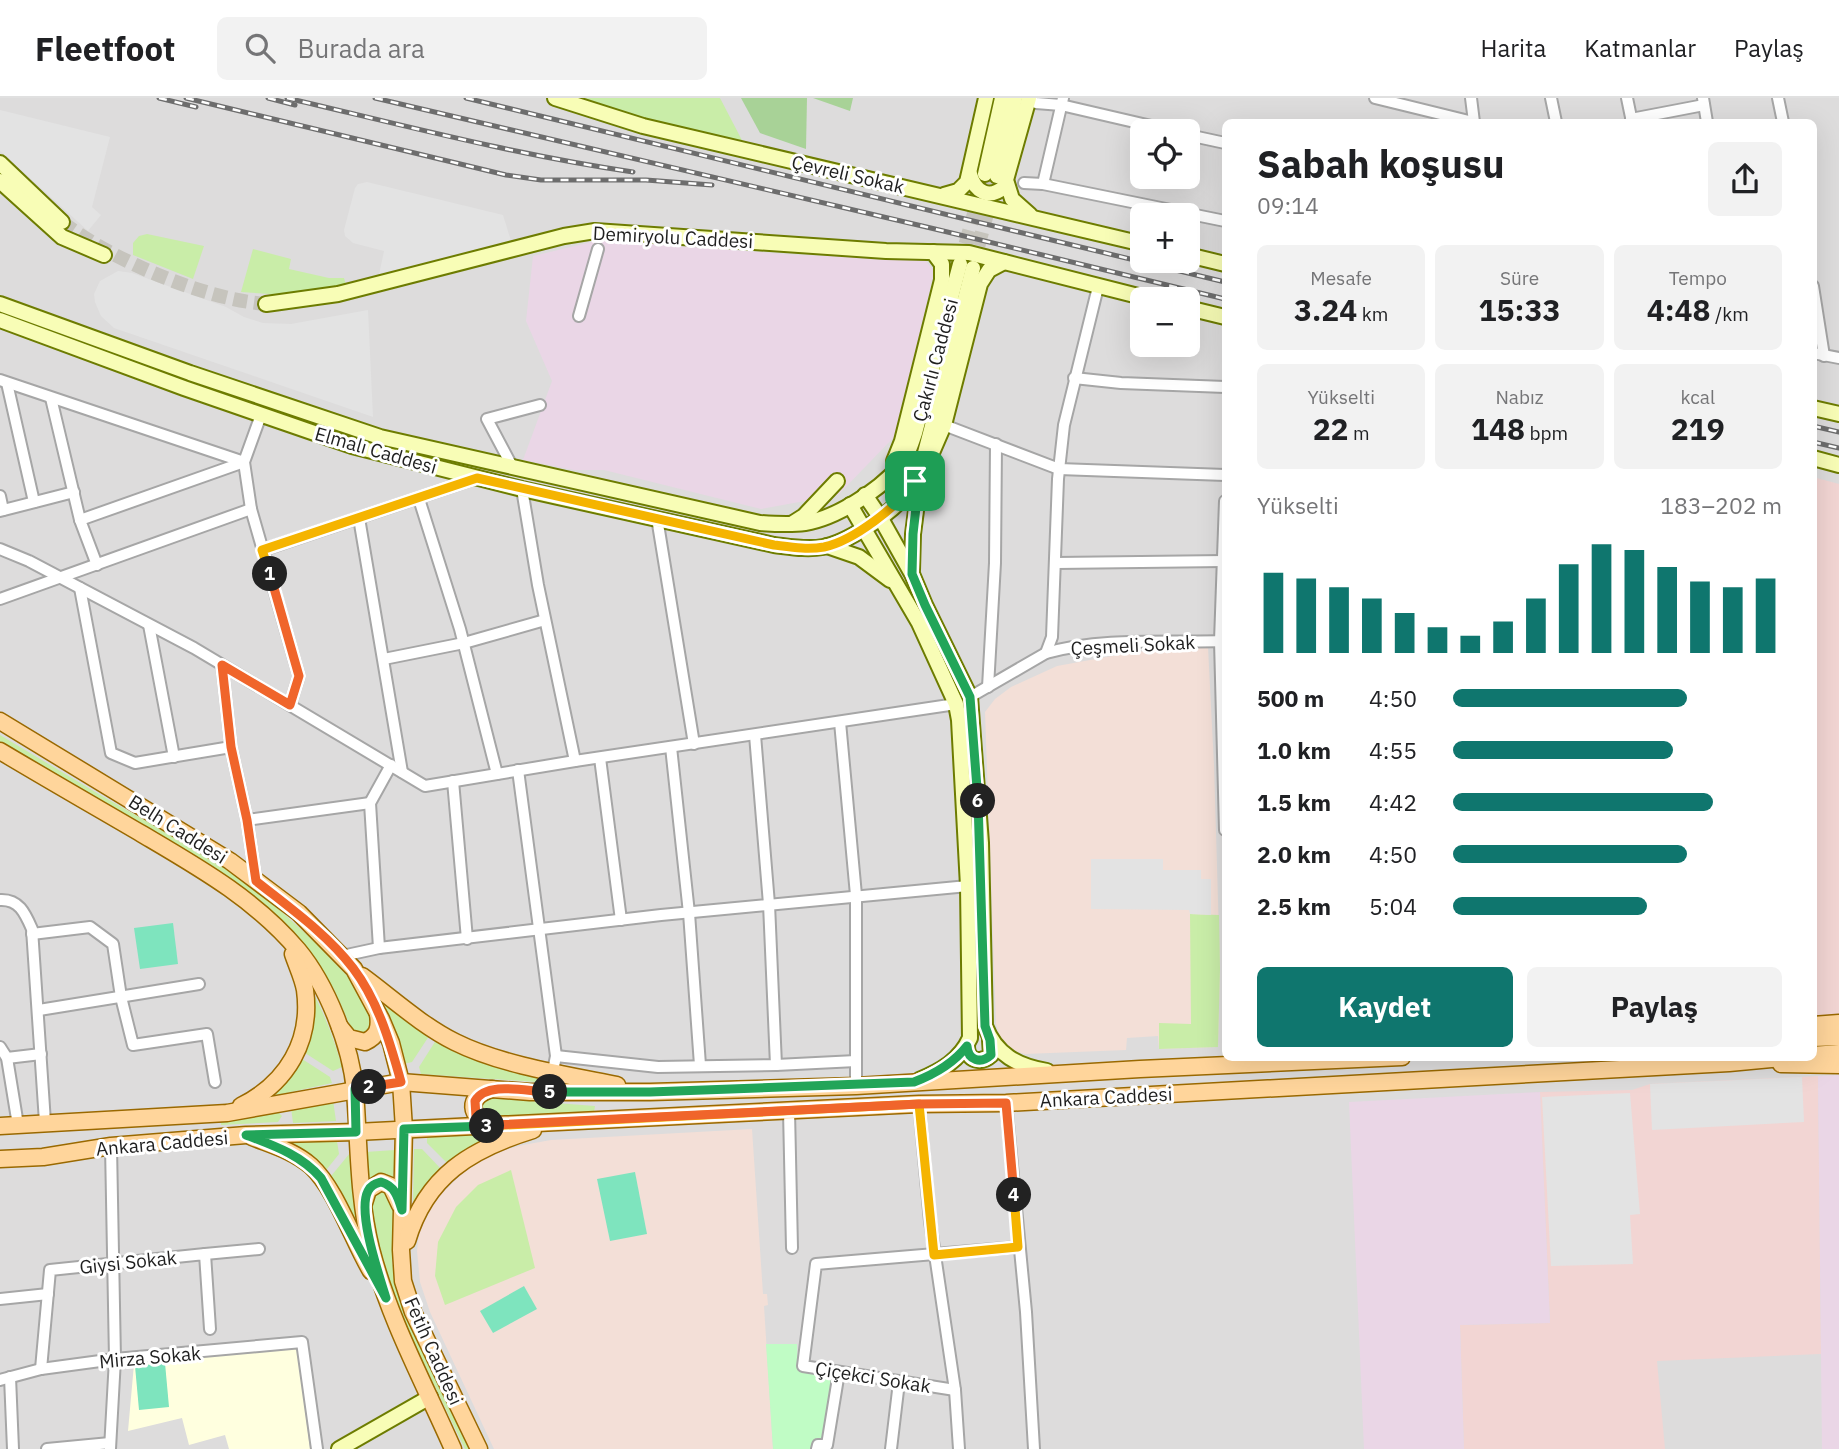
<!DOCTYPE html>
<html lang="tr">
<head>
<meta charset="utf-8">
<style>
  :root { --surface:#fff; --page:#f2f2f2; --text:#202124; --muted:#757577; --line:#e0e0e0; --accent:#0f766e }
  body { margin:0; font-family:"IBM Plex Sans",sans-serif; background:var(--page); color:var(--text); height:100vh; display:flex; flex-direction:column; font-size:26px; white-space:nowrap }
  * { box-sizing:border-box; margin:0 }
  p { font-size:23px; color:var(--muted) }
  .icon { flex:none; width:38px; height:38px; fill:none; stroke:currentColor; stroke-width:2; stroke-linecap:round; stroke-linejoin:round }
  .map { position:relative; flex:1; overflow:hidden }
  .sheet { position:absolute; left:1222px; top:21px; width:595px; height:942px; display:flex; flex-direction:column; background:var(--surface); border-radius:10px; box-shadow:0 7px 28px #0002 }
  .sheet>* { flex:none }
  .buttons { position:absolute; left:1130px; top:21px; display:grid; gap:14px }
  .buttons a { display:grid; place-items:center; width:70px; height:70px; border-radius:10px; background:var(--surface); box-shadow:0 7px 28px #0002; font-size:35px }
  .pin { position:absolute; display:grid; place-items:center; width:60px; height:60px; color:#fff; margin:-30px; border-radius:14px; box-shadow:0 4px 10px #0006 }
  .km { position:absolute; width:35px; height:35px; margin:-18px; border-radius:50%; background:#222; color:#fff; font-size:19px; line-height:35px; text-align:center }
  .round { display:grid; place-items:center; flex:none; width:74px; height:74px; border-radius:10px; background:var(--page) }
  .headline { display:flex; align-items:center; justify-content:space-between; height:119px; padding:0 35px }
  h1 { font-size:38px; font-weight:800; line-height:52px }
  .stats { display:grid; grid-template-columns:repeat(3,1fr); gap:10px; height:119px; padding:7px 35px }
  .stats div { display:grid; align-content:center; border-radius:10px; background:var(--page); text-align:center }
  .stats b { font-size:30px; font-weight:800 }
  .stats small { font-size:19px; font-weight:400 }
  .stats p { font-size:19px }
  .chart { height:196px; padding:14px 35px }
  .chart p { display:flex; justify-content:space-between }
  .chart svg { width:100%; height:126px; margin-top:7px; stroke:var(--accent); stroke-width:6 }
  .cta { display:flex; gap:14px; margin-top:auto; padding:14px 35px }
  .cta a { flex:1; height:80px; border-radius:10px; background:var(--accent); color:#fff; font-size:28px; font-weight:800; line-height:80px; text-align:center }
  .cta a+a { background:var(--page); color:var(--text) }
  ul { padding:0 35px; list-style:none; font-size:23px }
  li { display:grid; grid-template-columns:112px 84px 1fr; align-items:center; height:52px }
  li i { height:18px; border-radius:9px; background:var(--accent) }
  header { display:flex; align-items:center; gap:42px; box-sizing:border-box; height:98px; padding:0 35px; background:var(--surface); border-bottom:2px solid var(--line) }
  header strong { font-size:33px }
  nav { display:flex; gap:38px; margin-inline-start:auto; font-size:24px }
  .search { width:490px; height:63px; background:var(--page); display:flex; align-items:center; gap:18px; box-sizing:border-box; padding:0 24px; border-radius:10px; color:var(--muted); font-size:26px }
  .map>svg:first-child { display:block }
</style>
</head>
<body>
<header>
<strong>Fleetfoot</strong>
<div class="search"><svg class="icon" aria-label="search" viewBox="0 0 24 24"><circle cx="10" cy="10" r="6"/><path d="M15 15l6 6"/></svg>Burada ara</div>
<nav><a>Harita</a><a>Katmanlar</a><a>Paylaş</a></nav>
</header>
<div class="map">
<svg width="1839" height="1351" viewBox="0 0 1839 1351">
  <rect width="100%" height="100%" fill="#f0ede5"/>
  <path fill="#dddcdc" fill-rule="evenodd" d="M0,0h1839v1351h-1839zM1225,24h588v935h-588zM1143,33h45v46h-45zM1143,117h45v46h-45zM1143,201h45v46h-45z"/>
  <g fill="#f2d5d3">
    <path d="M1813,379l26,7v530l-26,2z"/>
    <path d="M1818,978l3,278 -164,7 8,88h-201l-4,-124 90,-2 -10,-231 92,-2 18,-6z"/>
  </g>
  <g fill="#ead6e6">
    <path d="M600,142l196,15 128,4 10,12 -37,163 -59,61 -77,14 -157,-39h-30l-51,-10 29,-79 -26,-60 7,-65z"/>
    <path d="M1839,977v374h-17l-4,-373z"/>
    <path d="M1540,994l10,231 -90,2 4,124h-100l-15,-347z"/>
  </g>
  <path fill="#ffffdf" d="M297,1249l13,102h-81l-4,-14 -36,10 -7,-27 -54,13 6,-67z"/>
  <g fill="#f3dfd7">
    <path d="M1208,549l6,118 6,204 -2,78 -59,2 -1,-13 -31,2 -1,12 -101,4 -14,-4 -11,-12 -4,-14 -11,-312 10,-13 16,-12 46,-21 77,-14z"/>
    <path d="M752,1031l11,165h4l1,11 -4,1 9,143h-279l-64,-137 -10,-30 -3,-31 2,-18 15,-32 36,-35 27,-14 26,-7 28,-5z"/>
  </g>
  <g fill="#c9eda8">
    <path d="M575,0h145l25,48 -139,-35z"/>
    <path d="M147,136l57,12 -11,33 -60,-24v-12l6,-7z"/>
    <path d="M253,151l38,10 -2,10 40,9h15l2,7 -62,10 -43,-3z"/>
    <path d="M0,637l102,61 97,55 62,42 55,50 35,37 23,42 -7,14 -13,-2 -20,-45 -27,-37 -49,-53 -61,-42 -197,-112z"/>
    <path d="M1190,816l29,1 1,54 -2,78 -59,2v-26l32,1z"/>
    <path d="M311,891c14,25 23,51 31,78l-9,4 -31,-20z"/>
    <path d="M381,901l50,34 -19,29 -8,2 -13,-46z"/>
    <path d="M438,939l140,48 -157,-11 -2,-7z"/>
    <path d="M299,959l31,20 2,6 -64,14z"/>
    <path d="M491,1000l104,8 -1,6 -101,8 -11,-9 -1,-6 3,-4z"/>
    <path d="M333,1002l3,21 -43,2 -2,-15z"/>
    <path d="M277,1013l5,5 -4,6 -57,3v-3z"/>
    <path d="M503,1034l-26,11 -29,21 -21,-21v-6z"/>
    <path d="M337,1043l2,13 -16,20 -41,-31z"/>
    <path d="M414,1051h8l19,20 -13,14 -15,22z"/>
    <path d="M395,1052l-2,32 -25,-1 -3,-29z"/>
    <path d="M350,1055l14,92 -37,-64z"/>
    <path d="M511,1072l24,98 -90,37 -10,-29 3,-34 18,-35 22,-22z"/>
    <path d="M387,1090l6,20 -1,55 16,51 63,135h-6l-63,-131 -19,-52 -13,-69 2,-6z"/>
  </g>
  <g fill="#a8d297">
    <path d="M741,0h66l-1,51 -46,-16z"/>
    <path d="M813,0h40l-3,13z"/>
  </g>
  <path fill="#c0fcc5" d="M766,1246h31l1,21 36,8 -9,66 -14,10h-38z"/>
  <g fill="#7ee4be">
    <path d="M173,825l5,41 -38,5 -6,-41z"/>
    <path d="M635,1074l12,62 -37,7 -13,-62z"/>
    <path d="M524,1188l13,23 -44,24 -13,-22z"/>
    <path d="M165,1265l4,44 -30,3 -4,-44z"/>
  </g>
  <g fill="#e3e3e3">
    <path d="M0,12l110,27 -18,70 9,8 -13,16 -88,-80z"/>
    <path d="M367,84l136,33 8,26 -132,34 5,-24 -31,-8 -8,-7 -1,-6 11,-42 3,-4z"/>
    <path d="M118,173l14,2 94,34 18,10 19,6 28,1 77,-14 5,107 -259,-89 -13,-12 -6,-14 -1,-8 6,-13z"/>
    <path d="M1091,761h72v11h38v9h10v36l-21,-1 -1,-4 -98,-1z"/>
    <path d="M1802,979l2,45 -152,8 -2,-46z"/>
    <path d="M1630,995l10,121 -10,1 3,49 -82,2 -9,-169z"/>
  </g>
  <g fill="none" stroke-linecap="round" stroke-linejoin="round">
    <g stroke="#c6c4bd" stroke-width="14" stroke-dasharray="14 7" stroke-linecap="butt">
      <path d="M62,124c50,38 141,77 204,82"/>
      <path d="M960,166l25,-90"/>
      <path d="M973,168l24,-90"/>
    </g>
    <g stroke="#a6a6a6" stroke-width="14">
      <g id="street">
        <path d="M1375,0l98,24"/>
        <path d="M1471,0l3,24"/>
        <path d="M1551,0l5,24"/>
        <path d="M1627,0l5,24"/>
        <path d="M1703,0l4,24"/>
        <path d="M1778,0l5,24"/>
        <path d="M1036,5l25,2 112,26"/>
        <path d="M1631,21l73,-14"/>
        <path d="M1188,37l37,8"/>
        <path d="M1024,85l19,1 182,37"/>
        <path d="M1043,86l20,-86"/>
        <path d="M1813,188l11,70"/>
        <path d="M579,218l19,-67"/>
        <path d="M1813,255l26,5"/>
        <path d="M1074,280l47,5 104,4"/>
        <path d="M0,282l244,82 -164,58 17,45"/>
        <path d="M7,285l27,119"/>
        <path d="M51,300l29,122"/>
        <path d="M261,317l-17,47 7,47 48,167 -9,29"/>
        <path d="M944,327l115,44 166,6"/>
        <path d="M513,370l-26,-49 53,-14"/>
        <path d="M522,391l16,96 37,176 381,-57"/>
        <path d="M0,398l3,14"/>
        <path d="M419,401l41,130 37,145"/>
        <path d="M1225,403l-5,140 5,189"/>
        <path d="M0,413l74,-19"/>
        <path d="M359,420l43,254"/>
        <path d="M657,420l37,226"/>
        <path d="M0,451l29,12 165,87 231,138 150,-25"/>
        <path d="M263,452l214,-72"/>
        <path d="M1056,465l169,-2"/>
        <path d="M80,490l31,165 24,10 96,-16"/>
        <path d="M0,501l251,-90"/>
        <path d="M149,527l25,132"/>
        <path d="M1046,555l6,-16 6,-158 6,-54 34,-138"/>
        <path d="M384,561l80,-16 81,-23"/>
        <path d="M222,567l9,82 16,73 9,61"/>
        <path d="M988,589l7,-124 1,-119"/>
        <path d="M970,599l76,-44c57,-16 121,-10 179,-12"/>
        <path d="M840,624l16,173v191"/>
        <path d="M755,637l14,169 7,161"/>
        <path d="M671,649l18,166 11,152"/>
        <path d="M600,660l21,162"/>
        <path d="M518,672l38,286 -3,15"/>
        <path d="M453,683l14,158"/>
        <path d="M247,722l123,-17"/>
        <path d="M0,802c19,-1 25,13 32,29l13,193"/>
        <path d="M32,836l58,-7 23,17 8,53 12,48 74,-11 8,48"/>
        <path d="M379,850l-9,-145 21,-38"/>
        <path d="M342,858l37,-8 282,-33 307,-29"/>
        <path d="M39,912l160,-26"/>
        <path d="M0,949l7,11 11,67"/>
        <path d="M556,958l102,11 118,-2 80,-4"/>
        <path d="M7,960l34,-4"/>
        <path d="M1006,1005l20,209 8,137"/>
        <path d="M919,1006l11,117 25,169 4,59"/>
        <path d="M789,1013l3,137"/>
        <path d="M205,1156l54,-5"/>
        <path d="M0,1201l48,-5"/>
        <path d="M41,1271l9,-99 155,-16 5,75"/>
        <path d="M10,1279l3,72"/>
        <path d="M0,1282l41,-11 74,-10 187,-17 15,107"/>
        <path d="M955,1292l-152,-24 13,-102 202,-17"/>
        <path d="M47,1351l63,-6"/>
        <path d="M110,1351l5,-90 -4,-213"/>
        <path d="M817,1351l1,-4h9l12,-73"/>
        <path d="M891,1351l8,-67"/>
      </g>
    </g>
    <g stroke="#6d7c00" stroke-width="18">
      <g id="secondary">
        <path d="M555,0l88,28 500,118"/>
        <path d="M0,65l62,59"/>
        <path d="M970,76c5,18 19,26 34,13l25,-89"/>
        <path d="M985,76l17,-76"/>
        <path d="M997,78l18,-78"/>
        <path d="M0,83l62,56 42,18"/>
        <path d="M1007,85l5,16 18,16"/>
        <path d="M944,97l14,-4 9,-9 19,-84"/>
        <path d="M1188,157l37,9"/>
        <path d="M0,206l190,69 190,64 380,86c15,1 30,2 45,0 31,-5 73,-32 93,-55 9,-10 13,-23 17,-35l45,-169"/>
        <path d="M266,206l72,-10 226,-58 31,-5 291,20 83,2 181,46"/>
        <path d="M1188,210l37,9"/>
        <path d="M0,222l184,68 168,58 170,43 252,56c17,2 33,5 49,2 23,-4 64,-31 79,-48 8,-8 13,-18 18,-27l53,-204"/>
        <path d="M1813,310l26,6"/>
        <path d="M931,357l13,-30 36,-141 9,-14 15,-8"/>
        <path d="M1813,360l26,7"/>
        <path d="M894,363l8,-20 40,-161v-16l-9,-12"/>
        <path d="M865,397l15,22 32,57 13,31 45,92 11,146 4,183c11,29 33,40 62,45"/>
        <path d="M850,407l69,118 37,81 3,16 9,166 2,152c-10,22 -29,33 -51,42"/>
        <path d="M793,425l11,-7 33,-35"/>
        <path d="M827,448l32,11 31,23"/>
        <path d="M912,472l1,-36 7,-55"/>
        <path d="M967,948c0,15 14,18 24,9l-1,-15"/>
        <path d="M339,1351l91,-52"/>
      </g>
    </g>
    <g stroke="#9a6900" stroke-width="19">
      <g id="primary">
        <path d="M0,623l230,140 69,52 55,56 27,50 10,24 10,39 3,47 -3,121 2,31 10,31 66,137"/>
        <path d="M0,653c47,28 94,55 142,83 56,33 113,65 156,116 29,35 53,96 57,141 4,52 3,106 16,158 18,70 53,134 82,200"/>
        <path d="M362,878c30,22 59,49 93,66 46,23 111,33 162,43"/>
        <path d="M1813,927l26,-2"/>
        <path d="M340,929l9,11 16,4c13,-6 15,-14 13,-28"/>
        <path d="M1813,940l26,-1"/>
        <path d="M1813,957l26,-2"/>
        <path d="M1781,966l58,1"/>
        <path d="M492,991c-26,7 -24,29 1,36"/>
        <path d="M241,1008c46,-23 71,-65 64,-116 -2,-12 -8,-24 -12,-36"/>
        <path d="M0,1028l227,-13 174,-31 129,10h120l206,-6 284,-17 262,-12"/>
        <path d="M252,1039c20,8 42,14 59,29 25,23 42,75 60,105"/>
        <path d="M0,1061l43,-2 68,-11 135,-11 110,-3 563,-28 87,-1 723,-40 64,-6"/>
        <path d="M364,1105l4,-13 13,-8 10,4 9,19"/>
        <path d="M407,1143c19,-65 64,-92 126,-111"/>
      </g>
    </g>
    <use href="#street" stroke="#fff" stroke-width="10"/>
    <use href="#secondary" stroke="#f8fdb6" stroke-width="14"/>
    <use href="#primary" stroke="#ffd59b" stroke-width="16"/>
    <g stroke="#6d6d6d" stroke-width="5">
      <g id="rail">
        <path d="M159,0l37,9"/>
        <path d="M186,0l320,77 35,5h105l66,5"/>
        <path d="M268,0l27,7"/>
        <path d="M287,0c115,27 229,57 346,74"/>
        <path d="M375,0l560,131 290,70"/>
        <path d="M466,0l759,184"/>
        <path d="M1813,328l26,6"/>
        <path d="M1813,344l26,6"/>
      </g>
    </g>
    <use href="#rail" stroke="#fff" stroke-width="2.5" stroke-dasharray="8" stroke-linecap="butt"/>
  </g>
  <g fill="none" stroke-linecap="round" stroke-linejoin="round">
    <g stroke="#fff" stroke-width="14">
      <path id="split-1" d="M270,476l-8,-24 215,-72 297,67c16,2 33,5 50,2 29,-6 75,-41 91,-66"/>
    </g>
    <g stroke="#fff" stroke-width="14">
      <path id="split-2" d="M270,476l29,102 -9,29 -68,-40 9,82 16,73 9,61c34,27 71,53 97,87 25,33 37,74 48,114l-32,5"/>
    </g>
    <g stroke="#fff" stroke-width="14">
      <path id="split-3" d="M369,989l-14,2 1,43 -110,3c29,11 55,20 75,43l65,120c-7,-23 -29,-86 -18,-107 3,-6 7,-7 13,-9 14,4 17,15 21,28l2,-81 83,-3"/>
    </g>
    <g stroke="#fff" stroke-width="14">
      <path id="split-4" d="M487,1028l432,-22 15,151 84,-8 -4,-52"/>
    </g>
    <g stroke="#fff" stroke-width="14">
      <path id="split-5" d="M550,994c-22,0 -63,-12 -75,9l1,16 5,5 13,3 425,-21 87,-1 8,92"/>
    </g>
    <g stroke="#fff" stroke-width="14">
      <path id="split-6" d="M550,994h100l264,-10c21,-8 39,-18 53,-36 1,15 14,18 24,9l-1,-15 -5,-14 -7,-225"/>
    </g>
    <g stroke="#fff" stroke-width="14">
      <path id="split-7" d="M915,383l5,-9 -7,62 -1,40 13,31 45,92 8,104"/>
    </g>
    <use href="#split-1" stroke="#f5b400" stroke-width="9"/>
    <use href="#split-2" stroke="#f0652b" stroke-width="9"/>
    <use href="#split-3" stroke="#22a559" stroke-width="9"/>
    <use href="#split-4" stroke="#f5b400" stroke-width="9"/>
    <use href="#split-5" stroke="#f0652b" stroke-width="9"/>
    <use href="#split-6" stroke="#22a559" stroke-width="9"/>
    <use href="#split-7" stroke="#22a559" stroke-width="9"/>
  </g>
  <g text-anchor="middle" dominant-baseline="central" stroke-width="6" stroke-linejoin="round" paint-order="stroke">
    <g font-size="19" fill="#1f1f1f" stroke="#fff">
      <text transform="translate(848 76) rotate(13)">Çevreli Sokak</text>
      <text transform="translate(673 139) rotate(3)">Demiryolu Caddesi</text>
      <text transform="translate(935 262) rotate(-75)">Çakırlı Caddesi</text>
      <text transform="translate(376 352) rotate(16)">Elmalı Caddesi</text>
      <text transform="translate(1133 547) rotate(-3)">Çeşmeli Sokak</text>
      <text transform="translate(178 731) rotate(32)">Belh Caddesi</text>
      <text transform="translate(1106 999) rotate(-3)">Ankara Caddesi</text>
      <text transform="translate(162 1045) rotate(-5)">Ankara Caddesi</text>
      <text transform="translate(128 1164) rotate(-6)">Giysi Sokak</text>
      <text transform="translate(434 1253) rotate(66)">Fetih Caddesi</text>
      <text transform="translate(150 1259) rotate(-5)">Mirza Sokak</text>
      <text transform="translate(873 1279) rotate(9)">Çiçekci Sokak</text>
    </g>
  </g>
</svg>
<div class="buttons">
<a><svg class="icon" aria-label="locate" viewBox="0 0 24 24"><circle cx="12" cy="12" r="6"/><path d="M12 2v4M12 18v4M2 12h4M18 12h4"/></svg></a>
<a>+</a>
<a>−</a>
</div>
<div class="pin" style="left:915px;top:383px;background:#1e9e55"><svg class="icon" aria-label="arrive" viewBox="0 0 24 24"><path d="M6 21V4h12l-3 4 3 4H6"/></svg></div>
<b class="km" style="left:270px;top:476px">1</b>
<b class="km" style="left:369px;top:989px">2</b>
<b class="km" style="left:487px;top:1028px">3</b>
<b class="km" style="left:1014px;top:1097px">4</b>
<b class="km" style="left:550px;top:994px">5</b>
<b class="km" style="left:978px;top:703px">6</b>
<section class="sheet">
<div class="headline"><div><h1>Sabah koşusu</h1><p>09:14</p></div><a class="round"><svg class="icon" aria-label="share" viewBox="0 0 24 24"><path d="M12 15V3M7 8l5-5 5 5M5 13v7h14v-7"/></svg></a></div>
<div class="stats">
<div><p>Mesafe</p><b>3.24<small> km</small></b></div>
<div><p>Süre</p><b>15:33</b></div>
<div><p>Tempo</p><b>4:48<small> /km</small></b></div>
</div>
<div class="stats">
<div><p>Yükselti</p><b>22<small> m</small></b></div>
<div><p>Nabız</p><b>148<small> bpm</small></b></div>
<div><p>kcal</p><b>219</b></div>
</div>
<div class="chart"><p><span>Yükselti</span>183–202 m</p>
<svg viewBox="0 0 160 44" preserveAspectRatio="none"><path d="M5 44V16M15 44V18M25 44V21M35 44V25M45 44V30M55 44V35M65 44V38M75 44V33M85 44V25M95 44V13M105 44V6M115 44V8M125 44V14M135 44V19M145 44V21M155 44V18"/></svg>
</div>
<ul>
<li><b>500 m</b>4:50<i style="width:71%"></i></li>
<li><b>1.0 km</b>4:55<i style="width:67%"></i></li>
<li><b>1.5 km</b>4:42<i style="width:79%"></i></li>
<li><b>2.0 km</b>4:50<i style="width:71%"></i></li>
<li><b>2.5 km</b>5:04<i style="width:59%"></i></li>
</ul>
<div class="cta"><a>Kaydet</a><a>Paylaş</a></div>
</section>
</div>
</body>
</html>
